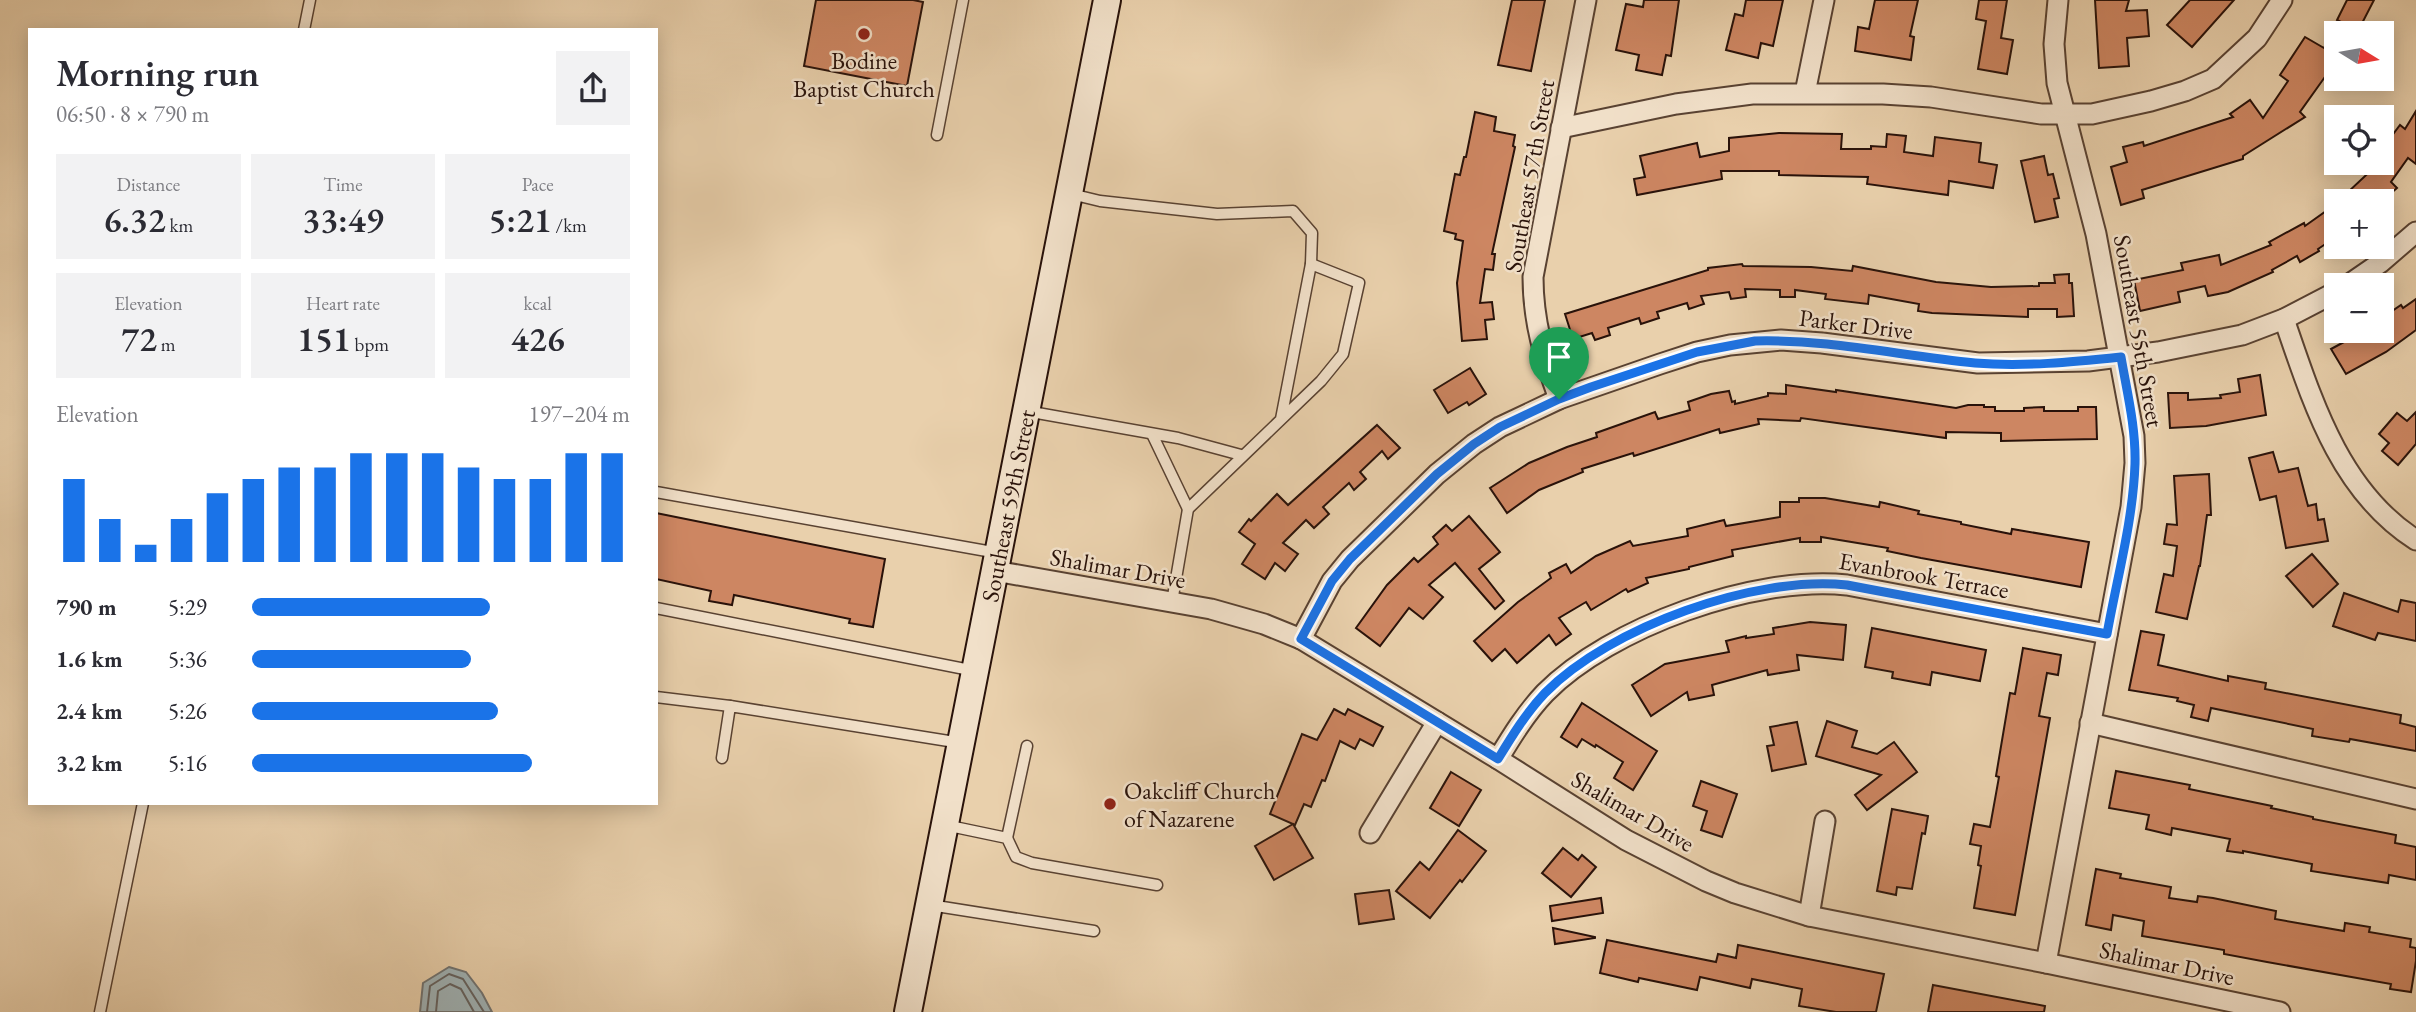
<!DOCTYPE html>
<html lang="en">
<head>
<meta charset="utf-8">
<style>
  :root { --surface:#fff; --page:#f2f2f3; --text:#2b2b33; --muted:#7c7c81; --accent:#1a73e8 }
  body { margin:0; font-family:"EB Garamond",serif; background:var(--page); color:var(--text); height:100vh; display:flex; flex-direction:column; font-size:26px; white-space:nowrap }
  * { box-sizing:border-box; margin:0 }
  p { font-size:23px; color:var(--muted) }
  .icon { flex:none; width:38px; height:38px; fill:none; stroke:currentColor; stroke-width:2; stroke-linecap:round; stroke-linejoin:round }
  .map { position:relative; flex:1; overflow:hidden }
  .panel { position:absolute; left:28px; top:28px; width:630px; height:777px; display:flex; flex-direction:column; background:var(--surface); border-radius:0px; box-shadow:0 4px 18px #0003 }
  .panel>* { flex:none }
  .needle { width:46px; rotate:101deg }
  .controls { position:absolute; left:2324px; top:21px; display:grid; gap:14px }
  .controls a { display:grid; place-items:center; width:70px; height:70px; border-radius:0px; background:var(--surface); box-shadow:0 4px 18px #0003; font-size:35px }
  .pin { position:absolute; display:grid; place-items:center; width:60px; height:60px; color:#fff; margin:-72px -30px; border-radius:50% 50% 50% 0; rotate:-45deg; box-shadow:0 0 7px #0007 }
  .pin .icon { rotate:45deg }
  .round { display:grid; place-items:center; flex:none; width:74px; height:74px; border-radius:0px; background:var(--page) }
  .headline { display:flex; align-items:center; justify-content:space-between; height:119px; padding:0 28px }
  h1 { font-size:38px; font-weight:600; line-height:52px }
  .figures { display:grid; grid-template-columns:repeat(3,1fr); gap:10px; height:119px; padding:7px 28px }
  .figures div { display:grid; align-content:center; border-radius:0px; background:var(--page); text-align:center }
  .figures b { font-size:35px; font-weight:600 }
  .figures small { font-size:19px; font-weight:400 }
  .figures p { font-size:19px }
  .chart { height:196px; padding:14px 28px }
  .chart p { display:flex; justify-content:space-between }
  .chart svg { width:100%; height:126px; margin-top:7px; stroke:var(--accent); stroke-width:6 }
  ul { padding:0 28px; list-style:none; font-size:23px }
  li { display:grid; grid-template-columns:112px 84px 1fr; align-items:center; height:52px }
  li i { height:18px; border-radius:9px; background:var(--accent) }
  .map>svg:first-child { display:block }
</style>
</head>
<body>
<div class="map">
<svg width="2416" height="1012" viewBox="0 0 2416 1012">
  <rect width="100%" height="100%" fill="#e9d0ac"/>
  <filter id="stains"><feTurbulence type="fractalNoise" baseFrequency=".00286" numOctaves="4"/><feColorMatrix values="0 0 0 0 .2 0 0 0 0 .09 0 0 0 0 .02 0 0 0 .5 -.17"/></filter>
  <radialGradient id="worn" r=".72"><stop offset=".6" stop-color="#630" stop-opacity="0"/><stop offset="1" stop-color="#630" stop-opacity=".3"/></radialGradient>
  <path fill="#9fb3b7" stroke="#707372" stroke-width="2" d="M449,967l17,5 16,21 10,19h-72l3,-29z"/>
  <g fill="none" stroke-linecap="round" stroke-linejoin="round">
    <g stroke="#646260" stroke-width="2">
      <path d="M427,1012l3,-26 19,-12 14,5 21,33"/>
      <path d="M436,1012l2,-21 12,-7 11,5 13,23"/>
    </g>
  </g>
  <g fill="#cd8662" stroke="#29120a" stroke-width="2">
    <path d="M816,0h97l10,2 -16,84 -103,-20z"/>
    <path d="M1512,0h33l-14,71 -33,-6z"/>
    <path d="M1644,0h35l-8,56 -5,-1 -4,20 -26,-5 3,-15 -23,-5 10,-46 17,3z"/>
    <path d="M1746,0h37l-10,46 -12,-3 -3,15 -32,-8 9,-36 8,2z"/>
    <path d="M1875,0h43l-8,36 4,1 -3,23 -56,-9 3,-24 11,2z"/>
    <path d="M1979,0h28l-6,38 12,2 -6,34 -29,-5 8,-48 -10,-2z"/>
    <path d="M2095,0h34l-3,11 21,-1 2,26 -22,2 2,28 -30,2z"/>
    <path d="M2190,0h44l-42,47 -25,-22z"/>
    <path d="M2347,0h27l-17,33h-21v34l-6,9 -3,-2 -27,38 5,5 -62,39v3l-101,31 2,8 -23,7 -10,-38 16,-5 -4,-15 20,-5 1,4 89,-29 -3,-3 20,-14 13,18 25,-37 -8,-6 25,-38 19,11 17,-26 -4,-2z"/>
    <path d="M2416,111v53l-8,-6 -17,24 6,6 -15,13h-26l-8,-9 31,-29h3v-14l18,-24 5,4z"/>
    <path d="M1475,112l21,5 -2,14 21,4 -2,11 2,1 -23,107h3l-2,16 -8,-1 -5,34 12,-1 2,17 -9,1 2,19 -25,2 -5,-58 6,-42 -8,-2 1,-5 -12,-3 11,-57 5,1 4,-18h2z"/>
    <path d="M1779,133l63,1 -1,15h30v-3l15,1 1,-13 19,2 -2,16 29,4 2,-19 46,6 -2,19 18,3 -4,23 -44,-7 -1,14 -81,-11 1,-7 -89,-2v-4h-58l1,8 -85,16 -3,-16 11,-2 -5,-21 57,-13 3,14 29,-6v-13z"/>
    <path d="M2044,156l4,19 5,-1 6,24 -5,1 4,18 -23,5 -14,-61z"/>
    <path d="M2336,204v33l-18,12 1,2 -19,11 -3,-6 -25,14 1,2 -45,20 -20,4 -3,-10 -27,6 2,10 -40,9 -6,-31 49,-10 -2,-7 38,-8 2,10 50,-20 -2,-3 35,-19 1,3z"/>
    <path d="M1742,264l1,2 68,1 41,4 1,-5 83,16 55,5 48,-1v-3h16l-1,-8 15,-1v9h3l2,33 -17,1v-8h-29v8l-96,-4 -14,-2 1,-7 -50,-9 -1,9 -43,-5 1,-5 -31,-4v7h-15v-7l-35,-1 1,8 -15,2 -2,-7 -28,4 3,8 -15,5 -2,-6 -30,9 2,6 -18,6 -2,-6 -31,10 2,7 -15,5 -3,-7 -19,6 -8,-25 143,-44v-2z"/>
    <path d="M2416,299v31l-30,22 -40,22 -15,-25 13,-7 -3,-5 11,-6h30v-13l19,-13 2,3z"/>
    <path d="M1470,368l16,26 -17,11 -2,-3 -19,11 -14,-23z"/>
    <path d="M2260,375l6,40 -60,11 -36,2 -2,-35h20v7l33,-2 -1,-3 20,-3 -2,-13z"/>
    <path d="M1786,385l50,7v-2l120,18 12,-3h16v2h11v4h29v-3l20,-1v4h34v-4h18l1,32 -96,2v-8l-55,-1v6l-145,-20 -1,3 -42,-2 1,5 -39,9 -1,-4 -85,27 -1,-3 -51,16 1,3 -44,18 -32,23 -17,-25 39,-25 38,-16 30,-10 -1,-4 59,-21 3,7 32,-9 -2,-8 23,-8 18,-3 3,11 3,-1v3l33,-8v-3l18,1z"/>
    <path d="M2416,412v32l-18,21 -16,-14 7,-8 -10,-9 18,-21 10,8z"/>
    <path d="M1377,425l23,23 -12,11 -6,-8 -22,21 6,7 -12,11 -5,-7 -26,24 6,7 -15,14 -8,-8 -23,23 15,11 -13,17 -10,-8 -10,16 -23,-15 13,-20 -16,-12 10,-13 2,2 26,-27 11,11z"/>
    <path d="M2273,452l6,20 19,-4 10,38 8,-2 2,16 6,-1 4,22 -42,7 -10,-52 -16,4 -11,-42z"/>
    <path d="M2209,474l2,41h-4l-7,51h-1l-12,53 -31,-7 8,-38 9,2 4,-30 -13,-2 3,-20 10,1 -3,-49z"/>
    <path d="M1799,498h26l54,9 1,-5 39,9 -1,3 43,8v2l50,10 1,-5 77,13 -8,45 -160,-29 -34,-7 1,-3 -67,-11v5h-21v-4l-68,12 1,6 -44,11v2l-43,9 2,5 -20,9 -2,-3 -35,21 -5,-8 -27,16 12,16 -15,11 -7,-10 -32,28 -12,-14 -13,12 -18,-20 44,-39 33,-24 -2,-5 17,-9 5,9 25,-17 34,-15 3,5 55,-10 -1,-7 37,-9 2,6 54,-9v-15h19z"/>
    <path d="M656,513l229,46 -12,68 -24,-4 1,-4 -116,-24 -2,10 -23,-4 2,-10 -55,-12z"/>
    <path d="M1469,516l31,36 -21,17 25,32 -9,8 -40,-46 -26,22 14,12 -20,22 -14,-11 -29,38 -24,-18 31,-43 27,-27 4,4 20,-18 -5,-7 13,-12 6,6z"/>
    <path d="M2312,554l26,30 -25,23 -27,-31z"/>
    <path d="M2344,593l54,19 3,-12 15,3v38l-38,-8 -3,7 -42,-14z"/>
    <path d="M1810,622l36,3 -3,35 -46,-5 2,15 -31,5 -1,-5 -55,15 2,10 -25,5 -2,-8 -36,24 -19,-31 33,-21 64,-12 -3,-11 20,-5v2l28,-4 -1,-6z"/>
    <path d="M1872,628l114,22 -6,31 -48,-9 -2,13 -38,-7 1,-6 -28,-5z"/>
    <path d="M2141,631l23,4 -6,30 70,16v-5l38,7 -1,6 136,26 -1,8 16,4v24l-66,-12 -1,3 -37,-6 1,-7 -102,-21 -3,13 -17,-4 3,-12 -17,-4 1,-3 -49,-8z"/>
    <path d="M2023,648l38,7 -3,20 -11,-2 -8,43 11,2 -35,197 -41,-7 7,-42 -3,-1 3,-19 -11,-2 4,-20 16,3 9,-50 -3,-1 14,-83 5,1z"/>
    <path d="M1582,703l75,48 -24,39 -19,-12 9,-16 -27,-17 -1,2 -13,-8 -5,8 -16,-10z"/>
    <path d="M1334,709l11,6 3,-6 35,18 -10,19 -13,-7 -5,10 -15,-8 -15,40 -3,-1 -11,27 -7,-3 -9,21 -25,-11 32,-80 15,6z"/>
    <path d="M1827,721l30,10 -5,16 25,7 17,-12 23,30 -50,38 -12,-15 26,-20 -65,-19z"/>
    <path d="M1797,722l9,42 -34,7 -5,-25 7,-1 -4,-18z"/>
    <path d="M2116,771l74,14 -1,4 83,17 -1,2 42,9v2l83,16 -1,8 21,4v33l-27,-5 -1,8 -77,-12 1,-7 -69,-13v2l-16,-2 3,-12 -58,-11 -1,7 -25,-6 3,-14 -40,-7z"/>
    <path d="M1451,772l30,18 -22,36 -29,-18z"/>
    <path d="M1701,781l36,13 -15,43 -21,-7 6,-19 -14,-5z"/>
    <path d="M1892,809l36,7 -3,18 -3,-1 -10,56 -15,-2 -1,8 -19,-4z"/>
    <path d="M1293,824l20,34 -39,22 -19,-34z"/>
    <path d="M1458,830l28,21 -24,31 -2,-2 -30,38 -34,-27 24,-29 9,8z"/>
    <path d="M1563,848l15,12 4,-5 14,12 -25,30 -29,-24z"/>
    <path d="M2096,869l25,5 -1,4 51,9 -2,11 28,4 1,-6 15,2 63,13 -1,8 69,12 1,-8 25,4 -1,5 42,7 -1,8 6,1v13l-5,31 -21,-3 1,-5 -124,-22 -43,-8v-4l-82,-14 2,-15 -31,-6 -2,15 -25,-5z"/>
    <path d="M1389,890l5,29 -35,5 -4,-30z"/>
    <path d="M1601,898l2,15 -51,8 -2,-15z"/>
    <path d="M1553,928l42,9v1l-40,6z"/>
    <path d="M1607,940l109,22 2,-8 18,4 2,-13 146,29 -8,38h-40l-37,-6 3,-17 -50,-10 -2,9 -50,-11 -3,13 -58,-12 -1,4 -38,-9z"/>
    <path d="M1933,985l112,21 -1,6h-116z"/>
  </g>
  <g fill="none" stroke-linecap="round" stroke-linejoin="round">
    <g stroke="#594232" stroke-width="13">
      <g id="service">
        <path d="M304,30l6,-30"/>
        <path d="M937,135l26,-135"/>
        <path d="M1071,194l29,7 117,13 76,-3 19,22 -1,31"/>
        <path d="M1026,411l152,27 63,17"/>
        <path d="M1152,434l36,75"/>
        <path d="M656,492l342,61"/>
        <path d="M1172,602l16,-93 133,-128 22,-27 16,-71 -48,-19 -30,155"/>
        <path d="M656,608l319,63"/>
        <path d="M656,697l74,9"/>
        <path d="M722,758l8,-52 231,37"/>
        <path d="M945,825l62,13 9,19 16,6 125,22"/>
        <path d="M1007,838l20,-92"/>
        <path d="M930,905l164,26"/>
        <path d="M100,1012l43,-209"/>
      </g>
    </g>
    <g stroke="#594232" stroke-width="23">
      <g id="minor">
        <path d="M1805,93l19,-93"/>
        <path d="M1561,128l115,-24 76,-10h131l48,3 110,17h51l59,-13 34,-10 28,-12 44,-41 25,-38"/>
        <path d="M2348,285l32,-22 36,-31"/>
        <path d="M2284,319c28,81 55,172 132,221"/>
        <path d="M1559,399c-15,-41 -26,-78 -26,-122l53,-277"/>
        <path d="M995,571l216,38 53,15 37,15 197,120 128,81 80,41 29,12 74,23 237,47 234,49"/>
        <path d="M1301,639l31,-58 18,-22 87,-85 37,-30 26,-17 59,-28 101,-35 37,-12 33,-7 51,-5 41,3 156,20 110,-2 70,-9 84,-17 42,-16 52,-27"/>
        <path d="M2090,723l326,76"/>
        <path d="M1498,759c14,-23 28,-46 47,-66 65,-66 210,-118 302,-108l260,49"/>
        <path d="M1370,833l67,-111"/>
        <path d="M1809,916l16,-95"/>
        <path d="M2046,963l85,-456 4,-44 -1,-27 -38,-202 -39,-151 -3,-39 4,-44"/>
      </g>
    </g>
    <g stroke="#29120a" stroke-width="30">
      <g id="secondary">
        <path id="s1" d="M908,1012l199,-1012"/>
      </g>
    </g>
    <use href="#service" stroke="#f1e0c9" stroke-width="10"/>
    <use href="#minor" stroke="#f1e0c9" stroke-width="19"/>
    <use href="#secondary" stroke="#f1e0c9" stroke-width="26"/>
  </g>
  <g fill="none" stroke-linecap="round" stroke-linejoin="round">
    <g stroke="#fff" stroke-width="14">
      <path id="route" d="M1755,341c74,-2 146,15 220,22 48,4 98,-1 146,-6 6,35 15,71 14,107 -2,57 -18,114 -28,170l-260,-49c-92,-10 -237,42 -302,108 -19,20 -33,43 -47,66l-197,-120 31,-58 18,-22 87,-85 37,-30 26,-17 59,-28 32,-12 106,-35z"/>
    </g>
    <use href="#route" stroke="#1a73e8" stroke-width="9"/>
  </g>
  <g fill="#8f2418" stroke="#f1e0c9" stroke-width="2.5">
    <circle cx="864" cy="34" r="7"/>
    <circle cx="1110" cy="804" r="7"/>
  </g>
  <g text-anchor="middle" dominant-baseline="central" stroke-width="5" stroke-linejoin="round" paint-order="stroke">
    <g font-size="24" fill="#29120a" stroke="#f1e0c9">
      <text x="864" y="60">Bodine<tspan x="864" dy="28">Baptist Church</tspan></text>
      <text x="1124" y="790" text-anchor="start">Oakcliff Church<tspan x="1124" dy="28">of Nazarene</tspan></text>
    </g>
    <g font-size="24" fill="#29120a" stroke="#f1e0c9">
      <text transform="translate(1529 176) rotate(-80)">Southeast 57th Street</text>
      <text transform="translate(1856 324) rotate(7)">Parker Drive</text>
      <text transform="translate(2139 331) rotate(80)">Southeast 55th Street</text>
      <text stroke="none"><textPath href="#s1" startOffset="516">Southeast 59th Street</textPath></text>
      <text transform="translate(1118 568) rotate(10)">Shalimar Drive</text>
      <text transform="translate(1924 575) rotate(10)">Evanbrook Terrace</text>
      <text transform="translate(1633 811) rotate(30)">Shalimar Drive</text>
      <text transform="translate(2167 963) rotate(12)">Shalimar Drive</text>
    </g>
  </g>
  <rect width="100%" height="100%" filter="url(#stains)"/>
  <rect width="100%" height="100%" fill="url(#worn)"/>
</svg>
<div class="controls">
<a><svg class="needle" viewBox="-14 -14 28 28"><path d="M0-13l5 13h-10z" fill="#e53935"/><path d="M0 13l5-13h-10z" fill="#7c7c81"/></svg></a>
<a><svg class="icon" aria-label="locate" viewBox="0 0 24 24"><circle cx="12" cy="12" r="6"/><path d="M12 2v4M12 18v4M2 12h4M18 12h4"/></svg></a>
<a>+</a>
<a>−</a>
</div>
<div class="pin" style="left:1559px;top:399px;background:#1e9e55"><svg class="icon" aria-label="arrive" viewBox="0 0 24 24"><path d="M6 21V4h12l-3 4 3 4H6"/></svg></div>
<section class="panel">
<div class="headline"><div><h1>Morning run</h1><p>06:50 · 8 × 790 m</p></div><a class="round"><svg class="icon" aria-label="share" viewBox="0 0 24 24"><path d="M12 15V3M7 8l5-5 5 5M5 13v7h14v-7"/></svg></a></div>
<div class="figures">
<div><p>Distance</p><b>6.32<small> km</small></b></div>
<div><p>Time</p><b>33:49</b></div>
<div><p>Pace</p><b>5:21<small> /km</small></b></div>
</div>
<div class="figures">
<div><p>Elevation</p><b>72<small> m</small></b></div>
<div><p>Heart rate</p><b>151<small> bpm</small></b></div>
<div><p>kcal</p><b>426</b></div>
</div>
<div class="chart"><p><span>Elevation</span>197–204 m</p>
<svg viewBox="0 0 160 44" preserveAspectRatio="none"><path d="M5 44V15M15 44V29M25 44V38M35 44V29M45 44V20M55 44V15M65 44V11M75 44V11M85 44V6M95 44V6M105 44V6M115 44V11M125 44V15M135 44V15M145 44V6M155 44V6"/></svg>
</div>
<ul>
<li><b>790 m</b>5:29<i style="width:63%"></i></li>
<li><b>1.6 km</b>5:36<i style="width:58%"></i></li>
<li><b>2.4 km</b>5:26<i style="width:65%"></i></li>
<li><b>3.2 km</b>5:16<i style="width:74%"></i></li>
</ul>
</section>
</div>
</body>
</html>
